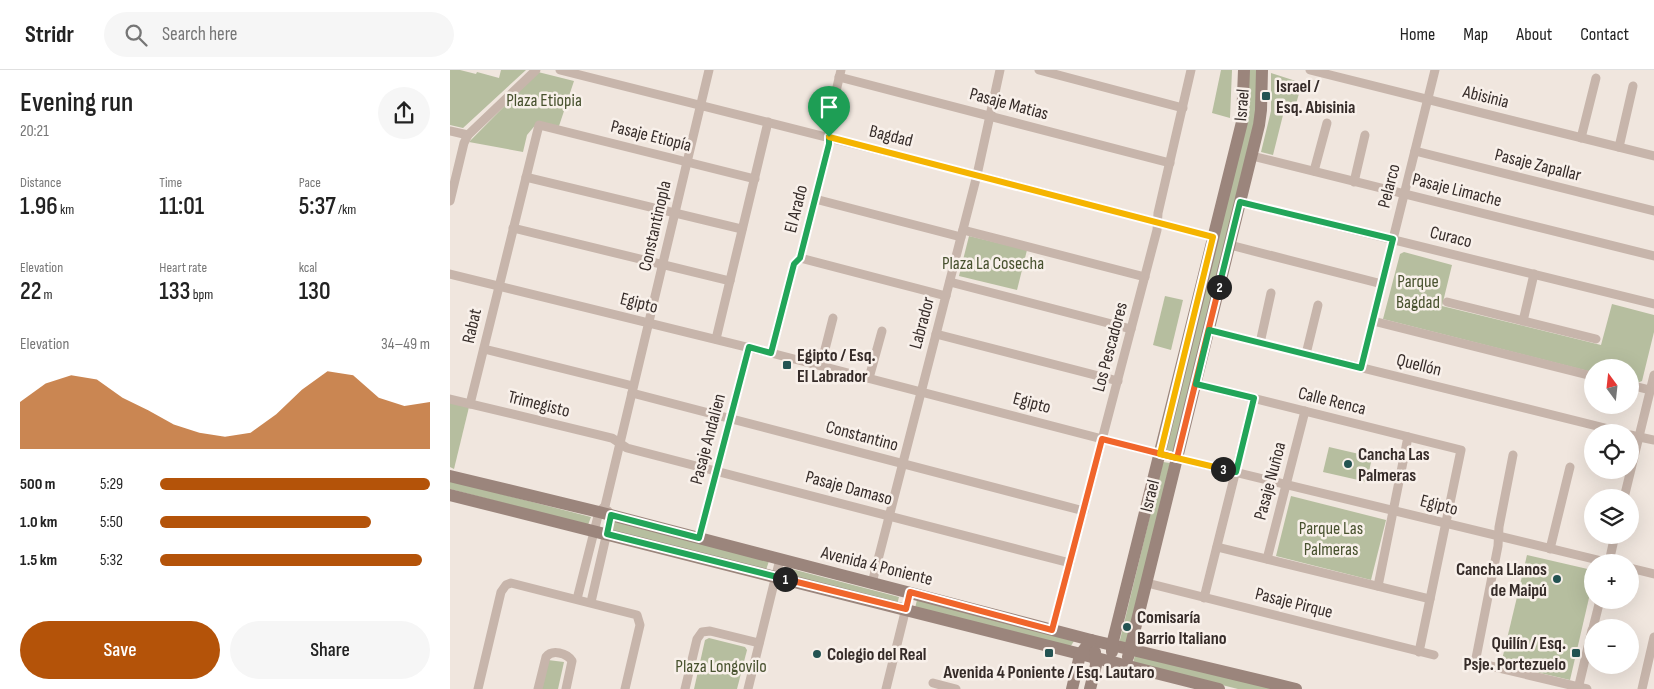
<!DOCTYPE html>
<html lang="en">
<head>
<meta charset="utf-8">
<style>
  :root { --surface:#fff; --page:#f6f6f6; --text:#222; --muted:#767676; --line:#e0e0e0; --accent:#b45309 }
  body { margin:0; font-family:"Sofia Sans Condensed",sans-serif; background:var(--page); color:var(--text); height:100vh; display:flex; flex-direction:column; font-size:19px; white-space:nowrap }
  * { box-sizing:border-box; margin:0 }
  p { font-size:16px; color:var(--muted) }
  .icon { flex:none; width:28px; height:28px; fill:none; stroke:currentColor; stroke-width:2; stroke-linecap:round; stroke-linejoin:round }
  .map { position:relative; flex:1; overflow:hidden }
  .drawer { display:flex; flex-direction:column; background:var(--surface); width:450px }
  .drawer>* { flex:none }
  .needle { width:32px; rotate:345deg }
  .fabs { position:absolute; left:1134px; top:289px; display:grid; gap:10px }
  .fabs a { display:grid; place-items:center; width:55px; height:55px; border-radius:50%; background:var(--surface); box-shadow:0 5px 20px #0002; font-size:25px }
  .pin { position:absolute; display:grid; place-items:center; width:42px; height:42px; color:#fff; margin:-51px -21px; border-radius:50% 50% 50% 0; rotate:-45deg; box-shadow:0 0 5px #0007 }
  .pin .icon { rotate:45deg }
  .km { position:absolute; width:25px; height:25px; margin:-12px; border-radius:50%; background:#222; color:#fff; font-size:14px; line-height:25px; text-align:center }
  .round { display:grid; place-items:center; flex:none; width:52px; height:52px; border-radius:26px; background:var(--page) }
  .summary { display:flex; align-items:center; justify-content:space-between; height:85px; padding:0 20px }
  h1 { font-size:28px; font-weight:600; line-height:38px }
  .stats { display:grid; grid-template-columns:repeat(3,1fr); gap:8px; height:85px; padding:5px 20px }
  .stats div { display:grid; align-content:center }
  .stats b { font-size:25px; font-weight:600 }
  .stats small { font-size:14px; font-weight:400 }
  .stats p { font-size:14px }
  .chart { height:140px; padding:10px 20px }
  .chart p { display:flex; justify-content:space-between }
  .chart svg { width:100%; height:90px; margin-top:5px; fill:var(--accent); opacity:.7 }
  .cta { display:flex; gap:10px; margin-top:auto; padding:10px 20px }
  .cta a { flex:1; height:58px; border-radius:30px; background:var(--accent); color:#fff; font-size:20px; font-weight:600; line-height:58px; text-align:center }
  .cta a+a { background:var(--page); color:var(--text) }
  ul { padding:0 20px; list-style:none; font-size:16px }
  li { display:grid; grid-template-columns:80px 60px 1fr; align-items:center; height:38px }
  li i { height:12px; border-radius:6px; background:var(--accent) }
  header { display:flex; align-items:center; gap:30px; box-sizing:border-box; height:70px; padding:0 25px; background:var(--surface); border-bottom:1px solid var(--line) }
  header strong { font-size:24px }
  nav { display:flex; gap:28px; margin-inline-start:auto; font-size:18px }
  .search { width:350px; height:45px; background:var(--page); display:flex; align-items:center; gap:12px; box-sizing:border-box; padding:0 18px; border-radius:28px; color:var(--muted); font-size:19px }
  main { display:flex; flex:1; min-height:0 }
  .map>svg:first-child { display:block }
</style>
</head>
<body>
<header>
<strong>Stridr</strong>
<div class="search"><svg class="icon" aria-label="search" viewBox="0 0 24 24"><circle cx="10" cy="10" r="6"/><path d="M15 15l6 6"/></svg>Search here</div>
<nav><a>Home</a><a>Map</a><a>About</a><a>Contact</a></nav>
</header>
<main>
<section class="drawer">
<div class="summary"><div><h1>Evening run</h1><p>20:21</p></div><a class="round"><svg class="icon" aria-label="share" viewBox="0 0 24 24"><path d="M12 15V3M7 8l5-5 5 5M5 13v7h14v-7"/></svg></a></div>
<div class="stats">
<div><p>Distance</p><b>1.96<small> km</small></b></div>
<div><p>Time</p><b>11:01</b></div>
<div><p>Pace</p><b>5:37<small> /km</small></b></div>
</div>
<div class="stats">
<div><p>Elevation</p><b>22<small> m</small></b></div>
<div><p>Heart rate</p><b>133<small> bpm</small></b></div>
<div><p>kcal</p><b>130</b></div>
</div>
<div class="chart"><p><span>Elevation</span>34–49 m</p>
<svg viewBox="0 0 160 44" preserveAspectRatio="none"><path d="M0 44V21L10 12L20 8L30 10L40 19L50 25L60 32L70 36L80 38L90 36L100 27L110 15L120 6L130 8L140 19L150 23L160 21V44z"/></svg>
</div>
<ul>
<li><b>500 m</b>5:29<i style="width:100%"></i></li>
<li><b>1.0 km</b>5:50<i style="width:78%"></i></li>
<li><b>1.5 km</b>5:32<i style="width:97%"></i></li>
</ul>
<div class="cta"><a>Save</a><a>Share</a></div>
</section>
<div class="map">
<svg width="1204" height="619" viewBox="0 0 1204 619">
  <rect width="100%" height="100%" fill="#f0e6de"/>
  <g fill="#b6be9f">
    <path d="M0,0h10l16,4 1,-2 22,6 2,-8h25l-63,58 -13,-3z"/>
    <path d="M771,0h11l-2,48 -18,-5z"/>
    <path d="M798,0h10l-1,41 -84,341 -7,-2z"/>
    <path d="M88,2l36,9 -15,45 -22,-3 -10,12 -4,17 -54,-10z"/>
    <path d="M821,3l31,10 -6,21 -10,-1 -13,52 -12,-3 10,-41z"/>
    <path d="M519,166l58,14 -10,40 -58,-14z"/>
    <path d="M954,182l48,13 -10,41 159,39 11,-41 42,11v17l-12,49 -5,2 -7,-1v-14h-38v4l-209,-53 17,-65z"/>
    <path d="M715,226l18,4 -12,50 -18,-5z"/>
    <path d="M0,332l19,5 -15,62 -4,-2z"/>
    <path d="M879,377l43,10 -5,25 -44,-10z"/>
    <path d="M713,392l7,1 -42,181h-9z"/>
    <path d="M0,411l141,36 -3,8 -138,-36z"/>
    <path d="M841,426l95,24 -15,60 -95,-24z"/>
    <path d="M162,451l157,40 -3,9 -157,-40z"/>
    <path d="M1077,485l65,15v15l-22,95 -69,-16z"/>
    <path d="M334,497l115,30 -2,8 -115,-29z"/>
    <path d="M467,530l157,41 -5,8 -154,-41z"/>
    <path d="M259,568l36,9 2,3 -10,39h-43l11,-49z"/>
    <path d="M685,585l140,34h-37l-105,-26z"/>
    <path d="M98,590l16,2 -6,27h-17z"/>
  </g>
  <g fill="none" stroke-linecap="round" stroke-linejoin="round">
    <g stroke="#c7b5ab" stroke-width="9">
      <path d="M110,0l428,108 225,59"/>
      <path d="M589,0l144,38"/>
      <path d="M860,0l344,86"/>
      <path d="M389,7l331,86"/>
      <path d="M0,61l18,4"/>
      <path d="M1131,68l15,-60"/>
      <path d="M1169,77l14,-61"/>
      <path d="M965,81l239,60"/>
      <path d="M802,86l402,100"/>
      <path d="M864,101l13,-48"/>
      <path d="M76,107l216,52"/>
      <path d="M904,112l11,-47"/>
      <path d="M365,129l146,38"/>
      <path d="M0,131l14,-58 4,-8 68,-65"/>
      <path d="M790,132l414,102"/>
      <path d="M63,158l217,53"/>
      <path d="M513,160l182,47"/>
      <path d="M780,175l152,39"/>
      <path d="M350,188l146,38"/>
      <path d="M0,204l321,79 389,101 446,108"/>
      <path d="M500,212l181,47"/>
      <path d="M997,232l149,37"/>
      <path d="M923,251l219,55"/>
      <path d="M1073,251l11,-47"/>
      <path d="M759,260l412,102"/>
      <path d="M486,264l182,47"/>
      <path d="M266,269l52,-217"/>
      <path d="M810,273l11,-50"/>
      <path d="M34,279l149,37"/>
      <path d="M321,283l23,-89 6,-6 29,-114 -1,-19 13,-55"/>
      <path d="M856,284l12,-49"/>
      <path d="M371,295l12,-47"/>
      <path d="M911,298l74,-298"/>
      <path d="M419,308l13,-47"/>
      <path d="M746,314l265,66 -42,202"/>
      <path d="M1180,315l20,5"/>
      <path d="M182,323l452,118"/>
      <path d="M0,329l162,39 15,10 443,115"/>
      <path d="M20,334l69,-279 216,54"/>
      <path d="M1180,365l24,5"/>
      <path d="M1063,385l-14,72 -1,19 -22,112 6,6 105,25"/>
      <path d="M1174,428l30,-123"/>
      <path d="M249,468l50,-191"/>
      <path d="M767,477l213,52"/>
      <path d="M1100,479l20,-82"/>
      <path d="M817,489l38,-148"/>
      <path d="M1159,492l6,-27"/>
      <path d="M1180,498l24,6"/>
      <path d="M422,513l105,-408 23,-105"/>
      <path d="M697,513l287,72"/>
      <path d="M928,516l30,-149"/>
      <path d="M754,528l50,-200"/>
      <path d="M127,529l22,-87 6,-6 104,-436"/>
      <path d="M141,532l20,-87 -3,-4"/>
      <path d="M1143,558l7,-28"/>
      <path d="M602,560l105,-400 1,-17 33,-143"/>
      <path d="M483,613l23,6"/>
      <path d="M28,619l23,-97 5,-7 5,-2 126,32 3,10 -15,64"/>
      <path d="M88,619l8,-32c6,-8 21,-4 26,4l-6,28"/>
      <path d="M235,619l12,-50 5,-7 8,-1 49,12"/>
      <path d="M298,619l32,-130"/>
      <path d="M436,619l24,-97"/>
      <path d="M1128,619l14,-59"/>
      <path d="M1192,619l12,-52"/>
    </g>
    <g stroke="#9b857c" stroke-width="12">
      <path d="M0,406l149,36 492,128 205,49"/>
      <path d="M0,425c257,64 513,131 769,194"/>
      <path d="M662,582v-7l130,-523 2,-52"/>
      <path d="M678,587l131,-532 2,-15 1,-40"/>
      <path d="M622,619l8,-34 11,-15"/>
      <path d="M640,619l6,-24 -1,-13"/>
    </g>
  </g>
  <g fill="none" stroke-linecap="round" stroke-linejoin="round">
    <g stroke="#fff" stroke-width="10">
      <path id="split-1" d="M335,509l-178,-45 4,-19 88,23 50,-191 22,6 23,-89 6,-6 29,-114v-7"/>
    </g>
    <g stroke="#fff" stroke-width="10">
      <path id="split-2" d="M335,509l121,30 4,-17 142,38 50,-191 75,19 42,-171"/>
    </g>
    <g stroke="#fff" stroke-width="10">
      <path id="split-3" d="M769,217l21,-85 153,37 -32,129 -152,-38 -13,54 58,14 -18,74 -13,-3"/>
    </g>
    <g stroke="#fff" stroke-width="10">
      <path id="split-4" d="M379,67l384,100 -53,217 63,15"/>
    </g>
    <use href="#split-1" stroke="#22a559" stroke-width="6"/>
    <use href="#split-2" stroke="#f0652b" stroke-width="6"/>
    <use href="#split-3" stroke="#22a559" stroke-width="6"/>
    <use href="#split-4" stroke="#f5b400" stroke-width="6"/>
  </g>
  <g fill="#235352" stroke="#f8f0ea" stroke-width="2">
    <rect x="811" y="21" width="10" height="10" rx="2.5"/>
    <rect x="332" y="290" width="10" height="10" rx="2.5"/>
    <circle cx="898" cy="394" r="5"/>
    <circle cx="1107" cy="509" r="5"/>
    <circle cx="677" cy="557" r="5"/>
    <rect x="594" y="578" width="10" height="10" rx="2.5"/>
    <rect x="1121" y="578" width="10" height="10" rx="2.5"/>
    <circle cx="367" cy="584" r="5"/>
  </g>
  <g text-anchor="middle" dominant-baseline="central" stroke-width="5" stroke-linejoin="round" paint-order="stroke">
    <g font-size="18" font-weight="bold" fill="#362c29" stroke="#f8f0ea" text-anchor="start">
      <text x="826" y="16">Israel /<tspan x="826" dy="21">Esq. Abisinia</tspan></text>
      <text x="347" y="285">Egipto / Esq.<tspan x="347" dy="21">El Labrador</tspan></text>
      <text x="908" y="384">Cancha Las<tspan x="908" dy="21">Palmeras</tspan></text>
      <text x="1097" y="499" text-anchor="end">Cancha Llanos<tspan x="1097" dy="21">de Maipú</tspan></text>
      <text x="687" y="547">Comisaría<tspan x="687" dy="21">Barrio Italiano</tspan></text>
      <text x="1116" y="573" text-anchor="end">Quilín / Esq.<tspan x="1116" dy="21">Psje. Portezuelo</tspan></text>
      <text x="377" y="584">Colegio del Real</text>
      <text x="599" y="602" text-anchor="middle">Avenida 4 Poniente / Esq. Lautaro</text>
    </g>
    <g font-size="18" fill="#362c29" stroke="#f8f0ea">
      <text transform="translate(1036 27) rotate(14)">Abisinia</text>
      <text transform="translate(559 34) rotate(15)">Pasaje Matias</text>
      <text transform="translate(792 35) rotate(-85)">Israel</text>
      <text transform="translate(201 66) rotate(14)">Pasaje Etiopía</text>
      <text transform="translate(441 66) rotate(14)">Bagdad</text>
      <text transform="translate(1088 95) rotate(14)">Pasaje Zapallar</text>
      <text transform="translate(939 116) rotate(-76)">Pelarco</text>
      <text transform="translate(1007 120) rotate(14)">Pasaje Limache</text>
      <text transform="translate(346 139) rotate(-76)">El Arado</text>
      <text transform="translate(205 156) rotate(-77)">Constantinopla</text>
      <text transform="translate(1001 167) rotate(14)">Curaco</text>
      <text transform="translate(189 233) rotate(14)">Egipto</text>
      <text transform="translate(472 253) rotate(-75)">Labrador</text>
      <text transform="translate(22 256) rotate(-77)">Rabat</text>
      <text transform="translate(660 277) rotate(-75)">Los Pescadores</text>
      <text transform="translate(969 295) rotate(14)">Quellón</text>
      <text transform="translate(882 331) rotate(14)">Calle Renca</text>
      <text transform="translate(582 333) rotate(15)">Egipto</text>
      <text transform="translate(89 334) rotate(14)">Trimegisto</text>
      <text transform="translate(412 366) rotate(15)">Constantino</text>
      <text transform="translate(258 369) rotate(-75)">Pasaje Andalien</text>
      <text transform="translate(820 411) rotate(-75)">Pasaje Nuñoa</text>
      <text transform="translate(399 418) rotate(15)">Pasaje Damaso</text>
      <text transform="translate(700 426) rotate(-76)">Israel</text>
      <text transform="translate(989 435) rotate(14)">Egipto</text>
      <text transform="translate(427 496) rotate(14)">Avenida 4 Poniente</text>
      <text transform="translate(844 533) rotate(14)">Pasaje Pirque</text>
    </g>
    <g font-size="18" fill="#48522f" stroke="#f8f0ea">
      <text x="94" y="30">Plaza Etiopia</text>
      <text x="543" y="193">Plaza La Cosecha</text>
      <text x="968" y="211">Parque<tspan x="968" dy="21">Bagdad</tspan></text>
      <text x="881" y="458">Parque Las<tspan x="881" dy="21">Palmeras</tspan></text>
      <text x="271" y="596">Plaza Longovilo</text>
    </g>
  </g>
</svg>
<div class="fabs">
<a><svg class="needle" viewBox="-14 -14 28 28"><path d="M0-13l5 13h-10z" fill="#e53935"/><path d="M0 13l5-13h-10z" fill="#767676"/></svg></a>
<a><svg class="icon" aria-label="locate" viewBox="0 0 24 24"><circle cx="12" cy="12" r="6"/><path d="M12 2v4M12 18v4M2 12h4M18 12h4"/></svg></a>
<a><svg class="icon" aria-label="layers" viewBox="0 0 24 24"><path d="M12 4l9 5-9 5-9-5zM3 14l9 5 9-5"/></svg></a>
<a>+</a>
<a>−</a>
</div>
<div class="pin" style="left:379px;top:67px;background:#1e9e55"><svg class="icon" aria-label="arrive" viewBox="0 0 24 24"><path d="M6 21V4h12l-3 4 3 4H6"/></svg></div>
<b class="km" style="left:335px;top:509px">1</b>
<b class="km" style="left:769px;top:217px">2</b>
<b class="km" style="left:773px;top:399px">3</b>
</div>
</main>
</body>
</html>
